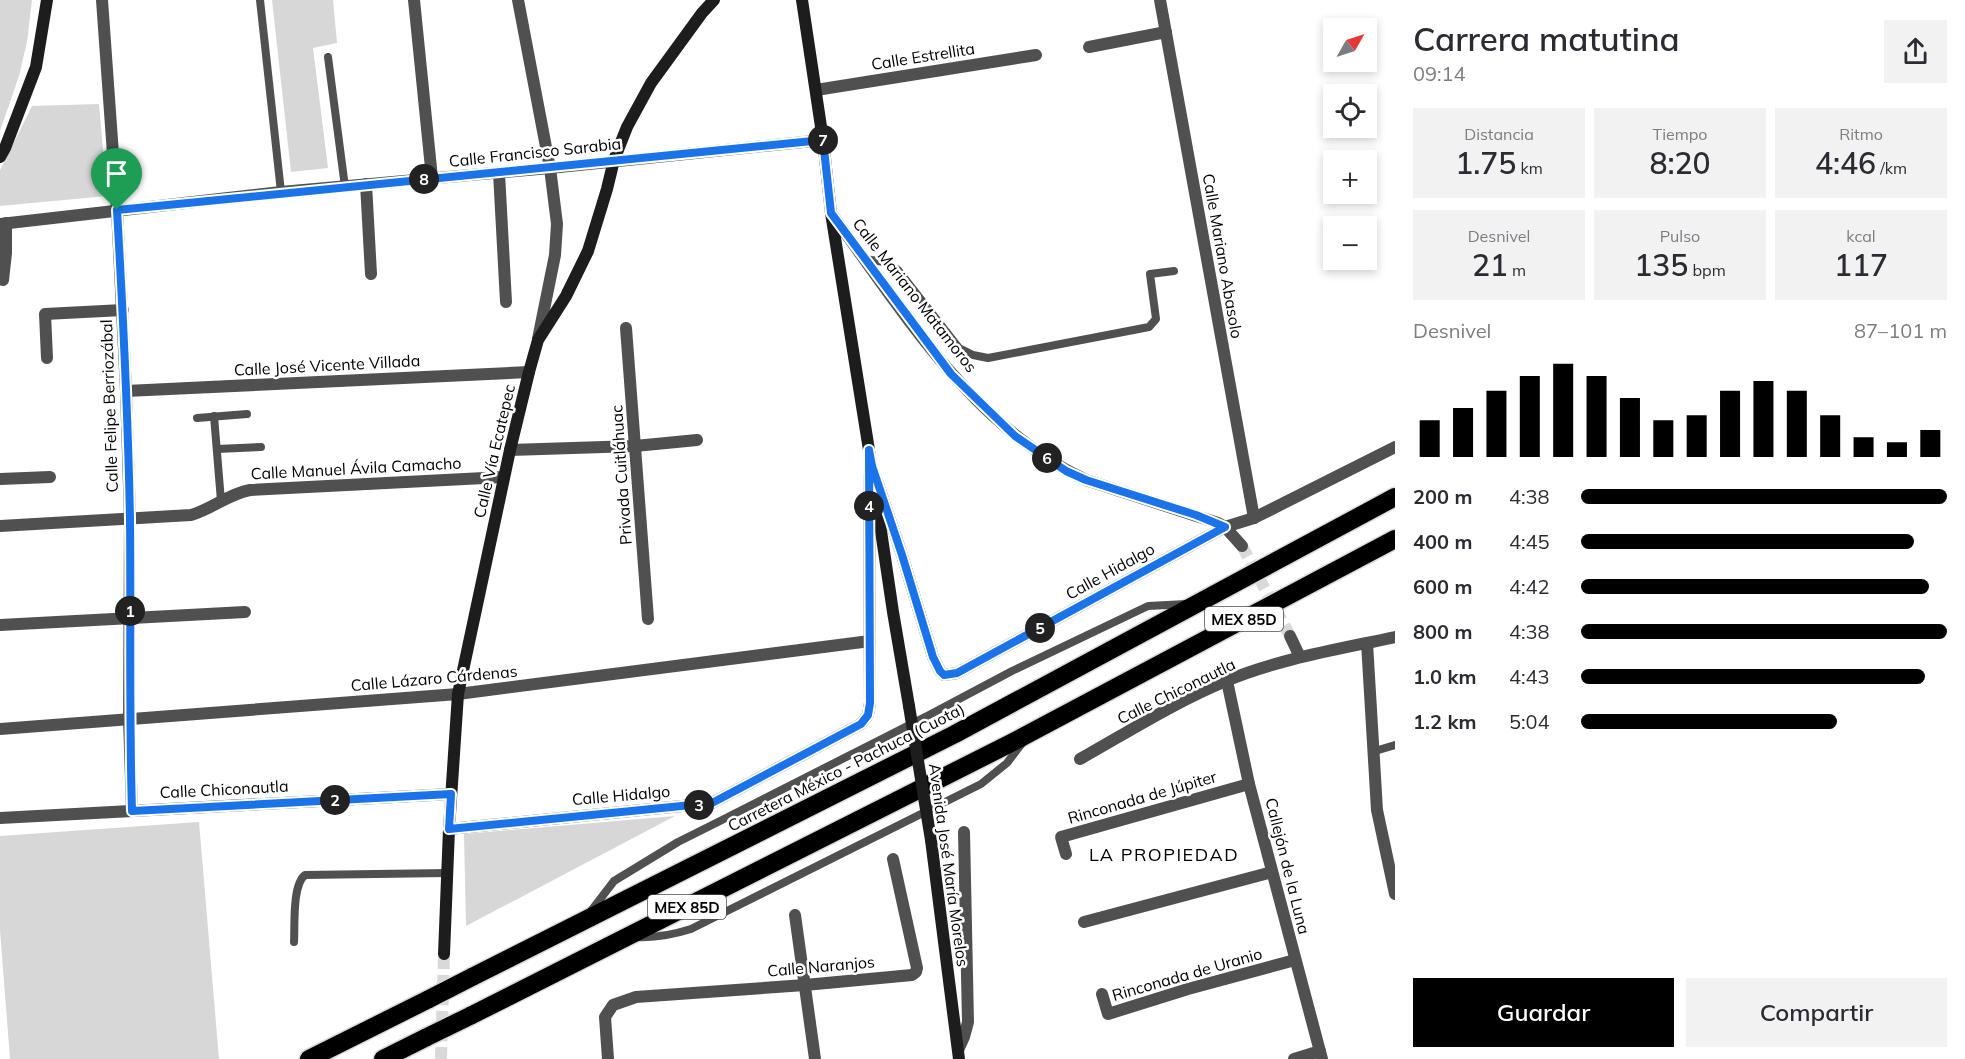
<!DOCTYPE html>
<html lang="es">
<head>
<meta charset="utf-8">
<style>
  :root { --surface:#fff; --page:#f2f2f3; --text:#2b2b33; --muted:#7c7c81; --accent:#000 }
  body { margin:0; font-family:Mulish,sans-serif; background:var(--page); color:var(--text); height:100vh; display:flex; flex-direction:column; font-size:22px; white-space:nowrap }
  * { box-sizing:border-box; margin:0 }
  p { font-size:20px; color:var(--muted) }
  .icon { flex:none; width:33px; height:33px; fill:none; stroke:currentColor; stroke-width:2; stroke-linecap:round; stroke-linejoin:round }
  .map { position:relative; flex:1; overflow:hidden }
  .side { display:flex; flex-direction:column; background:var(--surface); width:570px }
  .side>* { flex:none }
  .needle { width:39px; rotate:51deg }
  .buttons { position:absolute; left:1323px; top:18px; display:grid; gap:12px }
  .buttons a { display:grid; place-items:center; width:54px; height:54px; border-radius:0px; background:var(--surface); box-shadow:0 3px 9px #0003; font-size:30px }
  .pin { position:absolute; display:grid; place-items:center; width:51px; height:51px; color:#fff; margin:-62px -26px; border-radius:50% 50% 50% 0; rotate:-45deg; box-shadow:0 0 6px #0007 }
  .pin .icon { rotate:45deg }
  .km { position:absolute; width:30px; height:30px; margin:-15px; border-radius:50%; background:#222; color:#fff; font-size:16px; line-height:30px; text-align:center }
  .round { display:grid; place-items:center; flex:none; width:63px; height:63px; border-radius:0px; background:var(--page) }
  .summary { display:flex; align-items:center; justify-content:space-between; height:102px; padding:0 18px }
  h1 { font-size:33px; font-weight:600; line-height:45px }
  .stats { display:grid; grid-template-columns:repeat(3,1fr); gap:9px; height:102px; padding:6px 18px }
  .stats div { display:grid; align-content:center; border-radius:0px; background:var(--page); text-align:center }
  .stats b { font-size:30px; font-weight:600 }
  .stats small { font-size:16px; font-weight:400 }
  .stats p { font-size:16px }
  .chart { height:168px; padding:12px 18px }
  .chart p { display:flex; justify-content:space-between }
  .chart svg { width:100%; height:108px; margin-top:6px; stroke:var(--accent); stroke-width:6 }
  .button { display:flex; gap:12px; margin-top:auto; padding:12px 18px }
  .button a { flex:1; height:69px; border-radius:0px; background:var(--accent); color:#fff; font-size:24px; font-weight:600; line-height:69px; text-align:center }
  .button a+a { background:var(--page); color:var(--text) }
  ul { padding:0 18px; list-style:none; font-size:20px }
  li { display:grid; grid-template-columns:96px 72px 1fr; align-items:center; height:45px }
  li i { height:15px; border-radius:8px; background:var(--accent) }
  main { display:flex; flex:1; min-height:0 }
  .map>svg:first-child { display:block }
</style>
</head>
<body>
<main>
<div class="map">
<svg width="1395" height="1059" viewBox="0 0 1395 1059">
  <rect width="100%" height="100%" fill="#fff"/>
  <g fill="#d7d7d7">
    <path d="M0,0h32l-5,42 -8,34 -19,55z"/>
    <path d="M272,0h61l4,43 -24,5 15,120 -37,4z"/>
    <path d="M99,104l8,92 -107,10v-36l32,-64z"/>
    <path d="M675,816l-209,110 -2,-92z"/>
    <path d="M199,822l20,237h-209l-10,-129v-94z"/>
  </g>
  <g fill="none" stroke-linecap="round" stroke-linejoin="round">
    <path stroke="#d9d9d9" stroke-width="12" stroke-dasharray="12 6" stroke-linecap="butt" d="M1242,546l48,90"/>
    <path stroke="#d9d9d9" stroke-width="12" stroke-dasharray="12 6" stroke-linecap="butt" d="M441,1059l3,-105"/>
    <g stroke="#dbdbdb" stroke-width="21">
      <g id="motorway">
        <path d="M472,977l483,-243 440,-237"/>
        <path d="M470,1016l543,-274 382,-203"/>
        <path d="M309,1059l120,-60"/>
        <path d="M383,1059l44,-22"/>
      </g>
    </g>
    <g stroke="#505050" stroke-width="8">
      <path d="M260,0l21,192"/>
      <path d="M328,57l17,130"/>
      <path d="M865,259l19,3 14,8 61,78 14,7 15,3 161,-31 7,-8 -6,-45 24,-3"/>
      <path d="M214,416l7,85"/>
      <path d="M197,418l50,-4"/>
      <path d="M217,449l44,-2"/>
      <path d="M1375,751l20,-6"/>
      <path d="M591,911l23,-30 64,-39 44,-22 207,-105 83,-44 136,-65 38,-2"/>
      <path d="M637,937c19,1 35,-2 54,-8l290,-145 26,-21 16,-21"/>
      <path d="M294,942c1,-16 -2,-57 11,-67l142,-2"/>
    </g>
    <g stroke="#505050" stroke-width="12">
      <path d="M102,0l15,210 9,181 4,128 -1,200 3,92"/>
      <path d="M414,0l18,178"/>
      <path d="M518,0l32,168 7,56 -2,31 -17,84"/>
      <path d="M1160,0l94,518"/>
      <path d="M1089,47l77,-15"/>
      <path d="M816,90l220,-35"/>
      <path d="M499,173l7,129"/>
      <path d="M366,184l5,90"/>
      <path d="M831,213c72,98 142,214 255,267l132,43 7,4 17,19"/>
      <path d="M0,224l281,-32 269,-24 273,-28"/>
      <path d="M3,280l3,-27v-30"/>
      <path d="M626,328l22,291"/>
      <path d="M47,358l-2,-44 78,-4"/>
      <path d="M126,391l403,-19"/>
      <path d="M510,450l125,-4 62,-6"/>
      <path d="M0,479l50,-2"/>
      <path d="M0,526l191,-11c21,-6 37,-21 59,-25l254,-13"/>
      <path d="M0,625l245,-13"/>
      <path d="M1290,636l10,21"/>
      <path d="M1367,643l10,167 18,84"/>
      <path d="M1227,681l22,103 73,275"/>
      <path d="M0,729l458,-35 412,-53"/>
      <path d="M1080,759c48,-27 95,-57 146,-78 52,-22 114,-32 169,-44"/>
      <path d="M0,818l451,-24"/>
      <path d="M449,829l263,-26 149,-79 7,-9 2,-12 -1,-227"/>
      <path d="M1066,854l-5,-17 188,-53"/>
      <path d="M795,915l20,144"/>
      <path d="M1084,922l188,-50"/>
      <path d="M1102,994l6,20 80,-25 107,-29"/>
      <path d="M958,1050l6,-13 4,-15 -4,-190"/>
      <path d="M608,1059l-3,-42 8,-12 23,-8 169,-12 107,-10 4,-3 1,-4 -24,-109"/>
      <path d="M1294,1059l26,-8"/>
    </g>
    <path stroke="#505050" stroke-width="12" d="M877,481l25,74 31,102 7,14 4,4 13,-2 268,-146 29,-9 141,-71"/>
    <g stroke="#1d1d1d" stroke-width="12">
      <path d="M802,0l21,140 8,73 38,237 24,162 16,94"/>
      <path d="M0,157l5,-9 31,-81 11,-67"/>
      <path d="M931,840l28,219"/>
      <path d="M444,954l5,-125 9,-135 52,-244 19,-78 9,-32 28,-44 22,-45 19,-62 7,-29 13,-33 24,-44 51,-70 12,-13"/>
    </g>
    <use href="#motorway" stroke="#000" stroke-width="18"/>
    <g stroke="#dbdbdb" stroke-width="21" stroke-linecap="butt">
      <g id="motorway-bridge">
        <path d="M429,999l43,-22"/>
        <path d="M427,1037l43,-21"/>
      </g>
    </g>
    <path stroke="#1d1d1d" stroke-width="12" d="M909,706l22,134"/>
    <use href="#motorway-bridge" stroke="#000" stroke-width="18"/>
  </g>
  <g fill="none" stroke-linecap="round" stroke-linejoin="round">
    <g stroke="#fff" stroke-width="12">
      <path id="route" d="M823,140l8,73 120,161 64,62 51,35 20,9 110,35 29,12 -268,146 -13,2 -4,-4 -7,-14 -31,-102 -30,-89 -3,-16 1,253 -2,12 -7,9 -149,79 -263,26 2,-35 -319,17c-3,-98 -1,-195 -2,-292 -2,-103 -7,-206 -13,-309z"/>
    </g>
    <use href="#route" stroke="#1a73e8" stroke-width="8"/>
  </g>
  <g text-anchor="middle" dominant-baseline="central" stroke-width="5" stroke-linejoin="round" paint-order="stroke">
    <g fill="#fff" stroke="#4c4c4c" stroke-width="1.5">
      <rect x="1205" y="607" width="78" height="24" rx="4.5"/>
      <rect x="648" y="895" width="78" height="24" rx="4.5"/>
    </g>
    <g font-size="15" font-weight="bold" fill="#000">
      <text x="1244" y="619">MEX 85D</text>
      <text x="687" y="907">MEX 85D</text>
    </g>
    <g font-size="16" fill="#000" stroke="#fff">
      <text transform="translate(923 56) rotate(-9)">Calle Estrellita</text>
      <text transform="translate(535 152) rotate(-6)">Calle Francisco Sarabia</text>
      <text transform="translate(1223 256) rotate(80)">Calle Mariano Abasolo</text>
      <text transform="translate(915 295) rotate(52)">Calle Mariano Matamoros</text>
      <text transform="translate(327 365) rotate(-3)">Calle José Vicente Villada</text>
      <text transform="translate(109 406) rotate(-92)">Calle Felipe Berriozábal</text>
      <text transform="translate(494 451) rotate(-77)">Calle Vía Ecatepec</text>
      <text transform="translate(356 468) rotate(-3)">Calle Manuel Ávila Camacho</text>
      <text transform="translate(621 475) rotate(-94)">Privada Cuitláhuac</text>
      <text transform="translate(1110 571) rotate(-29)">Calle Hidalgo</text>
      <text transform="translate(434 678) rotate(-5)">Calle Lázaro Cárdenas</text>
      <text transform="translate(1176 691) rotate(-26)">Calle Chiconautla</text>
      <text transform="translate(846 767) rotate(-27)">Carretera México - Pachuca (Cuota)</text>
      <text transform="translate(224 789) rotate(-3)">Calle Chiconautla</text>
      <text transform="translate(621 795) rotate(-5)">Calle Hidalgo</text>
      <text transform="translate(1142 797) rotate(-16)">Rinconada de Júpiter</text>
      <text transform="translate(949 865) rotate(82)">Avenida José María Morelos</text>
      <text transform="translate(1288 866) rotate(76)">Callejón de la Luna</text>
      <text transform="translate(821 966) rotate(-5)">Calle Naranjos</text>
      <text transform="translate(1187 974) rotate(-16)">Rinconada de Uranio</text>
    </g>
    <g font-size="18" letter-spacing="1.5" fill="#000" stroke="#fff">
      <text x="1164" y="854">LA PROPIEDAD</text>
    </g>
  </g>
</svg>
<div class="buttons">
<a><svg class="needle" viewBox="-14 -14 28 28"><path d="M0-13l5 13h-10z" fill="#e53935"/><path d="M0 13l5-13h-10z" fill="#7c7c81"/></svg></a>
<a><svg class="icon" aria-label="locate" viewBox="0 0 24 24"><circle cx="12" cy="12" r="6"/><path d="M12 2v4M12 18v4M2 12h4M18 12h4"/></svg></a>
<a>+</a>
<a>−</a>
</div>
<div class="pin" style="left:117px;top:210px;background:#1e9e55"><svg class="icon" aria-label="arrive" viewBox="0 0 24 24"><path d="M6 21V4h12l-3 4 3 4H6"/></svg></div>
<b class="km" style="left:130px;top:611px">1</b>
<b class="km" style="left:335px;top:800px">2</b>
<b class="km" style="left:699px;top:805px">3</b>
<b class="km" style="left:869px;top:506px">4</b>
<b class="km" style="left:1040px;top:628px">5</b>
<b class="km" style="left:1047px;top:458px">6</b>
<b class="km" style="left:823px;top:140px">7</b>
<b class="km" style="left:424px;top:179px">8</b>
</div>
<section class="side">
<div class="summary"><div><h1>Carrera matutina</h1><p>09:14</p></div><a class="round"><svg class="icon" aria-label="share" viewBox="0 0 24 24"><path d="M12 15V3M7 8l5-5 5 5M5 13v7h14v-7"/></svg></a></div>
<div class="stats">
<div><p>Distancia</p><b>1.75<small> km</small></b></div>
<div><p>Tiempo</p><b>8:20</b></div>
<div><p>Ritmo</p><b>4:46<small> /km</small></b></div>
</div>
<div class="stats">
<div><p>Desnivel</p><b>21<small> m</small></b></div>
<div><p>Pulso</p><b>135<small> bpm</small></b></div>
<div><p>kcal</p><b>117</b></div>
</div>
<div class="chart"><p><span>Desnivel</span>87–101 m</p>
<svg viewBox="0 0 160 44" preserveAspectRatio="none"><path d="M5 44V29M15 44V24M25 44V17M35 44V11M45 44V6M55 44V11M65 44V20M75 44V29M85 44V27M95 44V17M105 44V13M115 44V17M125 44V27M135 44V36M145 44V38M155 44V33"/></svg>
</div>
<ul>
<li><b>200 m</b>4:38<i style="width:100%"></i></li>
<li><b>400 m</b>4:45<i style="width:91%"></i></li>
<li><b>600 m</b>4:42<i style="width:95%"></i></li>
<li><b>800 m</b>4:38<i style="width:100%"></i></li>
<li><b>1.0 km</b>4:43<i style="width:94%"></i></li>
<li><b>1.2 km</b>5:04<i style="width:70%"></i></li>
</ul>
<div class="button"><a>Guardar</a><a>Compartir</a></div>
</section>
</main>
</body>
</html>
